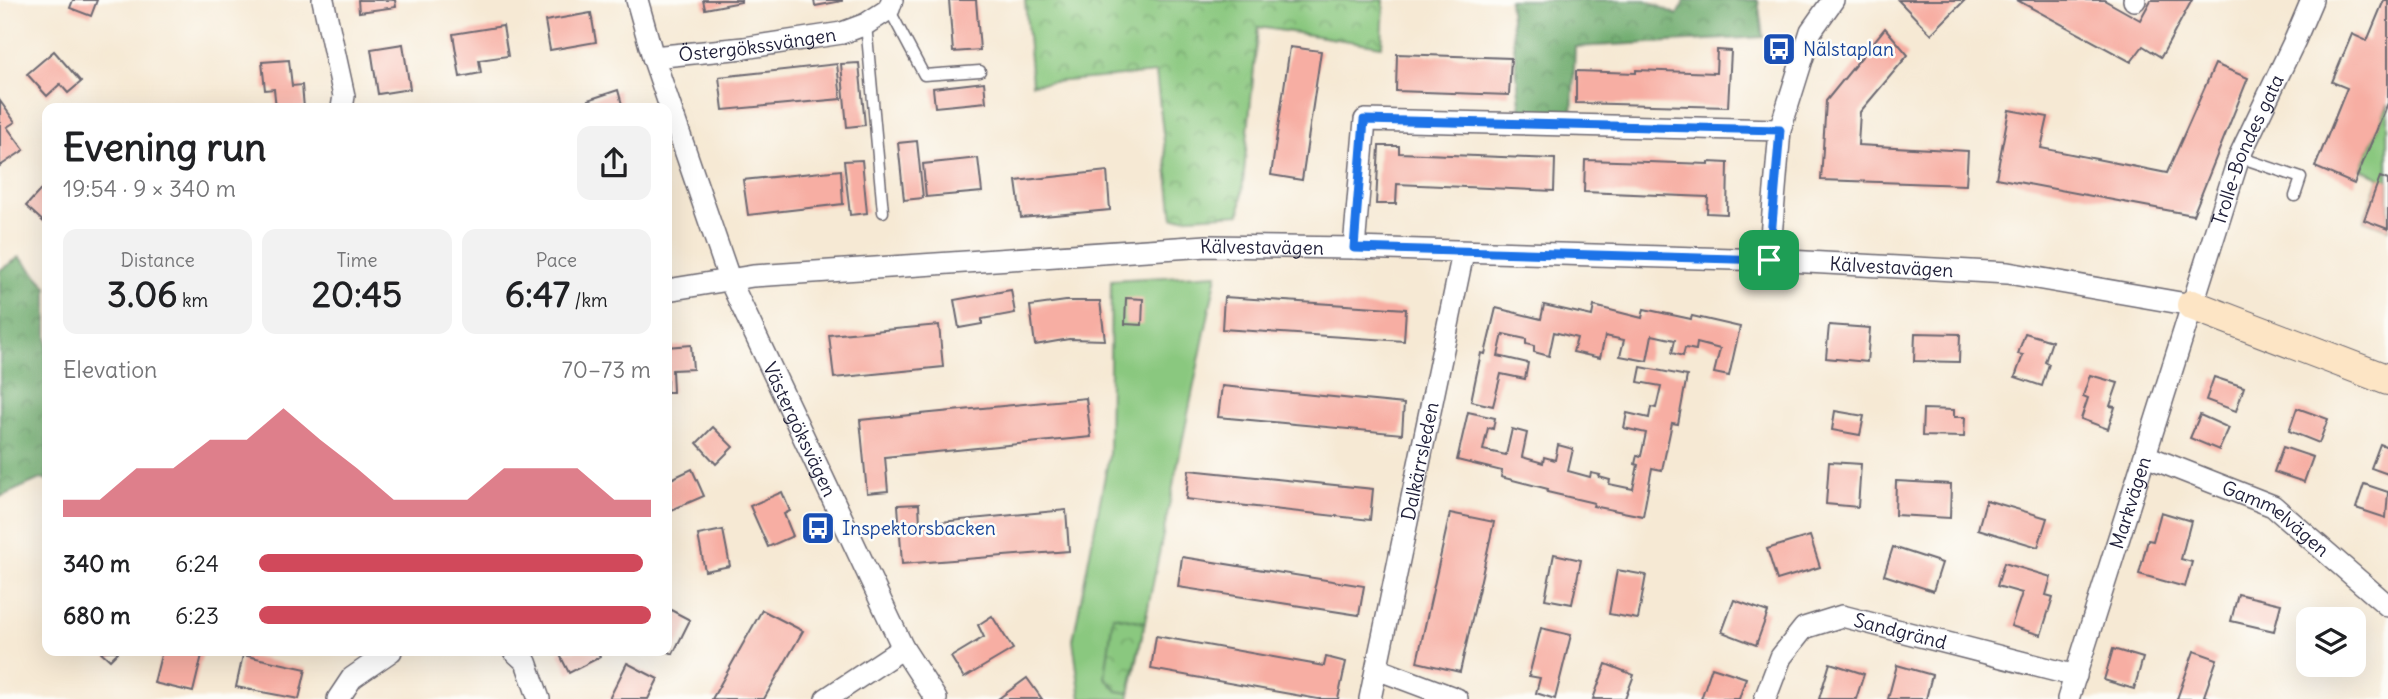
<!DOCTYPE html>
<html lang="en">
<head>
<meta charset="utf-8">
<style>
  :root { --surface:#fff; --page:#f2f2f2; --text:#202124; --muted:#757577; --accent:#d1495b }
  body { margin:0; font-family:Delius,sans-serif; background:var(--page); color:var(--text); height:100vh; display:flex; flex-direction:column; font-size:26px; white-space:nowrap }
  * { box-sizing:border-box; margin:0 }
  p { font-size:23px; color:var(--muted) }
  .icon { flex:none; width:38px; height:38px; fill:none; stroke:currentColor; stroke-width:2; stroke-linecap:round; stroke-linejoin:round }
  .map { position:relative; flex:1; overflow:hidden }
  .drawer { position:absolute; left:42px; top:103px; width:630px; height:553px; display:flex; flex-direction:column; background:var(--surface); border-radius:14px; box-shadow:0 7px 28px #0002 }
  .drawer>* { flex:none }
  .controls { position:absolute; left:2296px; top:607px; display:grid; gap:14px }
  .controls a { display:grid; place-items:center; width:70px; height:70px; border-radius:14px; background:var(--surface); box-shadow:0 7px 28px #0002; font-size:35px }
  .pin { position:absolute; display:grid; place-items:center; width:60px; height:60px; color:#fff; margin:-30px; border-radius:14px; box-shadow:0 4px 10px #0006 }
  .round { display:grid; place-items:center; flex:none; width:74px; height:74px; border-radius:14px; background:var(--page) }
  .headline { display:flex; align-items:center; justify-content:space-between; height:119px; padding:0 21px }
  h1 { font-size:38px; font-weight:700; line-height:52px }
  .metrics { display:grid; grid-template-columns:repeat(3,1fr); gap:10px; height:119px; padding:7px 21px }
  .metrics div { display:grid; align-content:center; border-radius:14px; background:var(--page); text-align:center }
  .metrics b { font-size:35px; font-weight:700 }
  .metrics small { font-size:19px; font-weight:400 }
  .metrics p { font-size:19px }
  .chart { height:196px; padding:14px 21px }
  .chart p { display:flex; justify-content:space-between }
  .chart svg { width:100%; height:126px; margin-top:7px; fill:var(--accent); opacity:.7 }
  ul { padding:0 21px; list-style:none; font-size:23px }
  li { display:grid; grid-template-columns:112px 84px 1fr; align-items:center; height:52px }
  li i { height:18px; border-radius:9px; background:var(--accent) }
  .map>svg:first-child { display:block }
</style>
</head>
<body>
<div class="map">
<svg width="2388" height="699" viewBox="0 0 2388 699">
  <defs>
    <pattern id="forest-crowns" width="20" height="18" patternUnits="userSpaceOnUse" patternTransform="scale(1.75)"><rect width="20" height="18" fill="#6fac6e"/><path d="M2 6a3 3 0 1 1 6 0M12 15a3 3 0 1 1 6 0" fill="none" stroke="#5b8c5c"/></pattern>
    <pattern id="park-crowns" width="20" height="18" patternUnits="userSpaceOnUse" patternTransform="scale(1.75)"><rect width="20" height="18" fill="#8ac87f"/><path d="M2 6a3 3 0 1 1 6 0M12 15a3 3 0 1 1 6 0" fill="none" stroke="#70a269"/></pattern>
  </defs>
  <rect width="100%" height="100%" fill="#fdfcf7"/>
  <filter id="ink" filterUnits="userSpaceOnUse"><feTurbulence type="fractalNoise" baseFrequency=".0143" numOctaves="2"/><feDisplacementMap in="SourceGraphic" scale="14" xChannelSelector="R" yChannelSelector="G"/><feConvolveMatrix kernelMatrix="1 2 1 2 8 2 1 2 1" color-interpolation-filters="sRGB"/></filter>
  <filter id="wash" filterUnits="userSpaceOnUse"><feTurbulence type="fractalNoise" baseFrequency=".00686" numOctaves="4" result="noise"/><feDisplacementMap in="SourceGraphic" scale="28" xChannelSelector="R" yChannelSelector="G"/><feGaussianBlur stdDeviation="1.57" result="paint"/><feColorMatrix in="noise" values="0 0 0 0 0 0 0 0 0 0 0 0 0 0 0 0 0 1.4 0 .05"/><feComposite in="paint" operator="in"/></filter>
  <g filter="url(#wash)">
    <rect width="100%" height="100%" fill="#f6e9d4"/>
    <g fill="#8ac87f" stroke="#56755d" stroke-width="2">
      <path d="M2388,103v126l-24,-9 16,-43 -19,-8z"/>
      <path d="M1217,274l-88,425h-48l-8,-59 36,-185 2,-175z"/>
    </g>
    <g fill="url(#forest-crowns)" stroke="#486754" stroke-width="2">
      <path d="M1509,0h137l31,15 8,-15h73l5,37 -188,10 -3,69 -51,-3z"/>
      <path d="M20,257l27,30v193l-7,-1 -40,18v-227z"/>
    </g>
    <g fill="url(#park-crowns)" stroke="#56755d" stroke-width="2">
      <path d="M1025,0h359l-2,46 -124,-19 -18,187 -67,4 -17,-145 -124,11z"/>
      <path d="M1113,616l32,6 -16,71 -12,-2 -12,-14z"/>
    </g>
    <g id="blocks">
      <g fill="#f7aea3">
        <path d="M73,0h24l-6,16 -21,-8z"/>
        <path d="M358,0h37l1,7 -37,5z"/>
        <path d="M703,0h38v2l-36,7z"/>
        <path d="M814,0h28v1l-27,5z"/>
        <path d="M949,0h27l4,50 -27,2z"/>
        <path d="M1898,0h67l-34,34z"/>
        <path d="M2017,0h87l36,20 11,-20h41l-31,57 -18,-11 -12,16z"/>
        <path d="M2384,0h4v103l-34,81 -39,-17 32,-79 -15,-6 20,-48 15,7z"/>
        <path d="M591,13l5,29 -46,8 -5,-29z"/>
        <path d="M503,26l5,30 -29,4 2,13 -21,4 -7,-43z"/>
        <path d="M1885,28l23,27 -48,57 -2,33 110,6 -2,34 -145,-5 5,-79z"/>
        <path d="M403,44l7,45 -32,5 -7,-45z"/>
        <path d="M1290,47l31,4 -19,129 -31,-5z"/>
        <path d="M1717,50l14,1 -3,56 -152,-4v-32l60,2v-3l80,3z"/>
        <path d="M54,51l27,31 -13,11 -8,-9 -13,12 -20,-22z"/>
        <path d="M1397,54l114,4 -2,37 -113,-4z"/>
        <path d="M289,60l3,26 10,-1 2,23h-28l-2,-19 -9,1 -3,-28z"/>
        <path d="M859,63l6,62 -18,2 -6,-63z"/>
        <path d="M837,64l4,35 -118,11 -4,-33z"/>
        <path d="M2215,64l33,14 -55,137 -197,-37 13,-68 39,7 -7,31 126,25z"/>
        <path d="M984,82l2,20 -51,5 -2,-19z"/>
        <path d="M618,90l5,18h-33l-2,-8z"/>
        <path d="M0,101l15,21 -8,5 17,23 -24,16z"/>
        <path d="M917,141l6,57 -19,2 -6,-57z"/>
        <path d="M1379,146h20v7l156,6 -1,32 -157,-7 -1,20h-20z"/>
        <path d="M978,158l4,34 -56,5 -3,-33z"/>
        <path d="M862,160l5,53 -17,2 -6,-54z"/>
        <path d="M1585,160l124,4v-2l19,1 -1,51 -20,-1 1,-16 -124,-5z"/>
        <path d="M841,170l2,34 -95,11 -5,-35z"/>
        <path d="M1107,171l3,39 -89,8 -5,-37z"/>
        <path d="M2380,177l8,3v49l-24,-9z"/>
        <path d="M47,183v42l-21,-19z"/>
        <path d="M1011,290l4,23 -33,6v5l-23,4 -5,-28z"/>
        <path d="M1224,297l182,12 -2,32 -182,-12z"/>
        <path d="M1126,298l17,1 -1,26 -17,-1z"/>
        <path d="M1066,301h34l5,39 -36,-1 -34,6 -5,-39z"/>
        <path d="M1544,305l48,11 2,-10 48,12 2,-9 47,10 1,-3 48,11 -11,49 -15,-3 6,-24 -23,-6 -1,7 -11,-2 -2,8 -11,-3 3,-13 -23,-5 -5,26 -27,-5 4,-16 -19,-4 -5,22 -27,-6 4,-14 -23,-6 -5,24 -15,-4v-6l-8,-2v-5l-23,-5 -5,22 30,7 -3,16 -24,-5 -8,32 -22,-5 10,-48 4,1 11,-46 45,11z"/>
        <path d="M939,325l4,42 -109,11 -5,-43z"/>
        <path d="M1829,325l41,3 -3,34 -41,-4z"/>
        <path d="M1915,333l45,1 -1,28 -45,-1z"/>
        <path d="M2025,333l27,8 -7,21 4,2 -7,22 -27,-9 8,-22 -5,-1z"/>
        <path d="M691,345l2,24 -21,1 1,22h-6v-45z"/>
        <path d="M1641,367l46,9 -9,48 -6,-1 -10,47 -10,-2 -9,48 -50,-10 1,-3 -47,-11 1,-3 -47,-12 1,-6 -45,-11 11,-48 27,6 -2,11 -5,-1 -5,22 23,5 6,-26 15,4 -5,24 21,6 1,-6 11,3 3,-15 15,4 -5,22 22,6 1,-4 9,2 -1,2 11,3 -1,4 24,5 5,-24 -3,-1 2,-9 4,1 5,-23 -22,-5 3,-15 22,5 2,-11 5,1 5,-22 -23,-4z"/>
        <path d="M2090,375l28,8 -8,23 5,1 -7,22 -27,-10 7,-21 -5,-2z"/>
        <path d="M2214,377l30,10 -8,24 -30,-11z"/>
        <path d="M1222,386l182,18 -2,30 -184,-17z"/>
        <path d="M1086,398l5,39 -206,20 3,34 -21,2 -7,-73z"/>
        <path d="M2297,408l31,11 -9,24 -30,-12z"/>
        <path d="M1923,409l31,1v7h11l-1,20 -42,-1z"/>
        <path d="M1835,411l29,5 -4,19 -28,-5z"/>
        <path d="M2200,415l29,13 -10,22 -29,-12z"/>
        <path d="M713,427l20,20 -17,17 -19,-21z"/>
        <path d="M2380,444l8,3v27l-17,-6z"/>
        <path d="M2283,447l30,10 -9,25 -30,-10z"/>
        <path d="M1829,462l32,2 -3,43 -32,-3z"/>
        <path d="M692,469l12,27 -37,16v-31z"/>
        <path d="M1189,470l184,19 -3,31 -184,-21z"/>
        <path d="M1896,481l55,3 -1,34 -55,-3z"/>
        <path d="M2364,484l24,8 -2,26 -30,-10z"/>
        <path d="M782,492l8,19 -6,3 9,22 -25,11 -18,-41z"/>
        <path d="M1986,500l61,18 -9,29 -60,-18z"/>
        <path d="M919,504l1,20 146,-14 3,41 -167,13 -4,-59z"/>
        <path d="M2161,512l30,9 -10,38 11,3 -7,25 -46,-13 9,-34 5,1z"/>
        <path d="M1450,513l44,9 -34,150 -43,-10z"/>
        <path d="M723,530l7,36 -25,5 -7,-36z"/>
        <path d="M1810,536l10,31 -43,13 -10,-31z"/>
        <path d="M1893,547l49,16 -9,28 -49,-16z"/>
        <path d="M1554,554l27,6 -9,44 -27,-5z"/>
        <path d="M1182,557l182,29 -5,29 -181,-28z"/>
        <path d="M2004,563l47,14 -5,18 7,2 -12,38 -30,-9 11,-33 -25,-7z"/>
        <path d="M1617,570l29,5 -8,44 -29,-5z"/>
        <path d="M2238,594l43,10 -7,27 -43,-10z"/>
        <path d="M1734,600l34,12 -12,33 -34,-13z"/>
        <path d="M667,608l23,12 -17,34 -6,-3z"/>
        <path d="M762,610l41,21 -39,68h-52z"/>
        <path d="M992,616l21,33 -49,29 -13,-21 33,-20 -6,-12z"/>
        <path d="M1541,628l30,7 -16,64 -19,-6 4,-15 -11,-2z"/>
        <path d="M1156,636l168,30 2,-9 20,5 -8,37h-20l-167,-30z"/>
        <path d="M2113,649l30,9 -9,31 -30,-9z"/>
        <path d="M100,651h19l-9,9z"/>
        <path d="M162,651h41l-10,41 -39,-9z"/>
        <path d="M558,651h39l3,6 -31,16z"/>
        <path d="M2194,651l23,8 -13,37 8,3h-35z"/>
        <path d="M243,655l63,14 -7,30 -63,-12z"/>
        <path d="M627,663l31,16 -10,20h-39z"/>
        <path d="M1830,663l34,11 -8,25h-37z"/>
        <path d="M1606,664l28,11 -9,24h-32z"/>
        <path d="M1897,665l35,10 -6,24h-38z"/>
        <path d="M1712,667l34,11 -7,21h-38z"/>
        <path d="M1027,678l15,21h-44z"/>
      </g>
    </g>
  </g>
  <g filter="url(#ink)">
    <use href="#blocks" fill-opacity="0" stroke="#6c6871" stroke-width="2"/>
    <g fill="none" stroke-linecap="round" stroke-linejoin="round">
      <g stroke="#6c6871" stroke-width="13">
        <g id="lane">
          <path d="M889,9l35,66 56,-4"/>
          <path d="M866,24l17,188"/>
          <path d="M2239,157l62,21 -6,18"/>
        </g>
      </g>
      <g stroke="#6c6871" stroke-width="24">
        <g id="street">
          <path d="M323,0l21,96 -2,12"/>
          <path id="s1" d="M637,0l16,57 77,224 173,367 -77,51"/>
          <path d="M2134,0h1"/>
          <path id="s2" d="M653,57l91,-9 98,-15 24,-9 23,-15 3,-9"/>
          <path d="M1354,248l11,-128 415,10"/>
          <path d="M1769,260l11,-130 31,-99 22,-31"/>
          <path id="s3" d="M667,290l86,-14 454,-30 147,2 415,12 239,13 184,32"/>
          <path id="s4" d="M2146,456l127,50 115,100"/>
          <path d="M903,648l33,51"/>
          <path d="M514,651l12,11 13,37"/>
          <path d="M1377,669l80,30"/>
          <path d="M338,699l14,-21 39,-27"/>
          <path id="s5" d="M1370,699l93,-446"/>
          <path id="s6" d="M1765,699l16,-42 23,-29 38,-12 234,60"/>
          <path id="s7" d="M2068,699l171,-542 56,-117 17,-40"/>
        </g>
      </g>
      <g stroke="#6c6871" stroke-width="32">
        <path id="secondary" d="M2192,305l196,75"/>
      </g>
      <use href="#lane" stroke="#fff" stroke-width="10"/>
      <use href="#street" stroke="#fff" stroke-width="21"/>
      <use href="#secondary" stroke="#fde5c5" stroke-width="30"/>
    </g>
  </g>
  <g fill="none" stroke-linecap="round" stroke-linejoin="round" filter="url(#ink)">
    <g stroke="#fff" stroke-width="14">
      <path id="route" d="M1364,120l416,10 -11,130 -415,-12z"/>
    </g>
    <use href="#route" stroke="#1a73e8" stroke-width="9"/>
  </g>
  <defs>
    <g id="bus-square" transform="scale(1.75)"><rect x="-9" y="-9" width="18" height="18" rx="4" fill="#1a4fb4" stroke="#fdfcf7"/><path d="M-5-6H5V4H4V6H2V4H-2V6H-4V4H-5ZM-3.5-4V0h7V-4ZM-3.5 1.2v1.5H-2V1.2ZM2 1.2v1.5H3.5V1.2Z" fill="#fff"/></g>
  </defs>
  <g fill-rule="evenodd">
    <use href="#bus-square" x="1779" y="49"/>
    <use href="#bus-square" x="818" y="528"/>
  </g>
  <g text-anchor="middle" dominant-baseline="central" stroke-width="5" stroke-linejoin="round" paint-order="stroke">
    <g font-size="19" fill="#22223b" stroke="#fdfcf7">
      <text stroke="none"><textPath href="#s2" startOffset="105">Östergökssvängen</textPath></text>
      <text stroke="none"><textPath href="#s7" startOffset="578">Trolle-Bondes gata</textPath></text>
      <text stroke="none"><textPath href="#s3" startOffset="597">Kälvestavägen</textPath></text>
      <text stroke="none"><textPath href="#s3" startOffset="1227">Kälvestavägen</textPath></text>
      <text stroke="none"><textPath href="#s1" startOffset="460">Västergöksvägen</textPath></text>
      <text stroke="none"><textPath href="#s5" startOffset="243">Dalkärrsleden</textPath></text>
      <text stroke="none"><textPath href="#s7" startOffset="206">Markvägen</textPath></text>
      <text stroke="none"><textPath href="#s4" startOffset="145">Gammelvägen</textPath></text>
      <text stroke="none"><textPath href="#s6" startOffset="182">Sandgränd</textPath></text>
    </g>
    <g font-size="19" fill="#164399" stroke="#fdfcf7" text-anchor="start">
      <text x="1803" y="49">Nälstaplan</text>
      <text x="842" y="528">Inspektorsbacken</text>
    </g>
  </g>
</svg>
<div class="controls">
<a><svg class="icon" aria-label="layers" viewBox="0 0 24 24"><path d="M12 4l9 5-9 5-9-5zM3 14l9 5 9-5"/></svg></a>
</div>
<div class="pin" style="left:1769px;top:260px;background:#1e9e55"><svg class="icon" aria-label="arrive" viewBox="0 0 24 24"><path d="M6 21V4h12l-3 4 3 4H6"/></svg></div>
<section class="drawer">
<div class="headline"><div><h1>Evening run</h1><p>19:54 · 9 × 340 m</p></div><a class="round"><svg class="icon" aria-label="share" viewBox="0 0 24 24"><path d="M12 15V3M7 8l5-5 5 5M5 13v7h14v-7"/></svg></a></div>
<div class="metrics">
<div><p>Distance</p><b>3.06<small> km</small></b></div>
<div><p>Time</p><b>20:45</b></div>
<div><p>Pace</p><b>6:47<small> /km</small></b></div>
</div>
<div class="chart"><p><span>Elevation</span>70–73 m</p>
<svg viewBox="0 0 160 44" preserveAspectRatio="none"><path d="M0 44V38L10 38L20 27L30 27L40 17L50 17L60 6L70 17L80 27L90 38L100 38L110 38L120 27L130 27L140 27L150 38L160 38V44z"/></svg>
</div>
<ul>
<li><b>340 m</b>6:24<i style="width:98%"></i></li>
<li><b>680 m</b>6:23<i style="width:100%"></i></li>
</ul>
</section>
</div>
</body>
</html>
